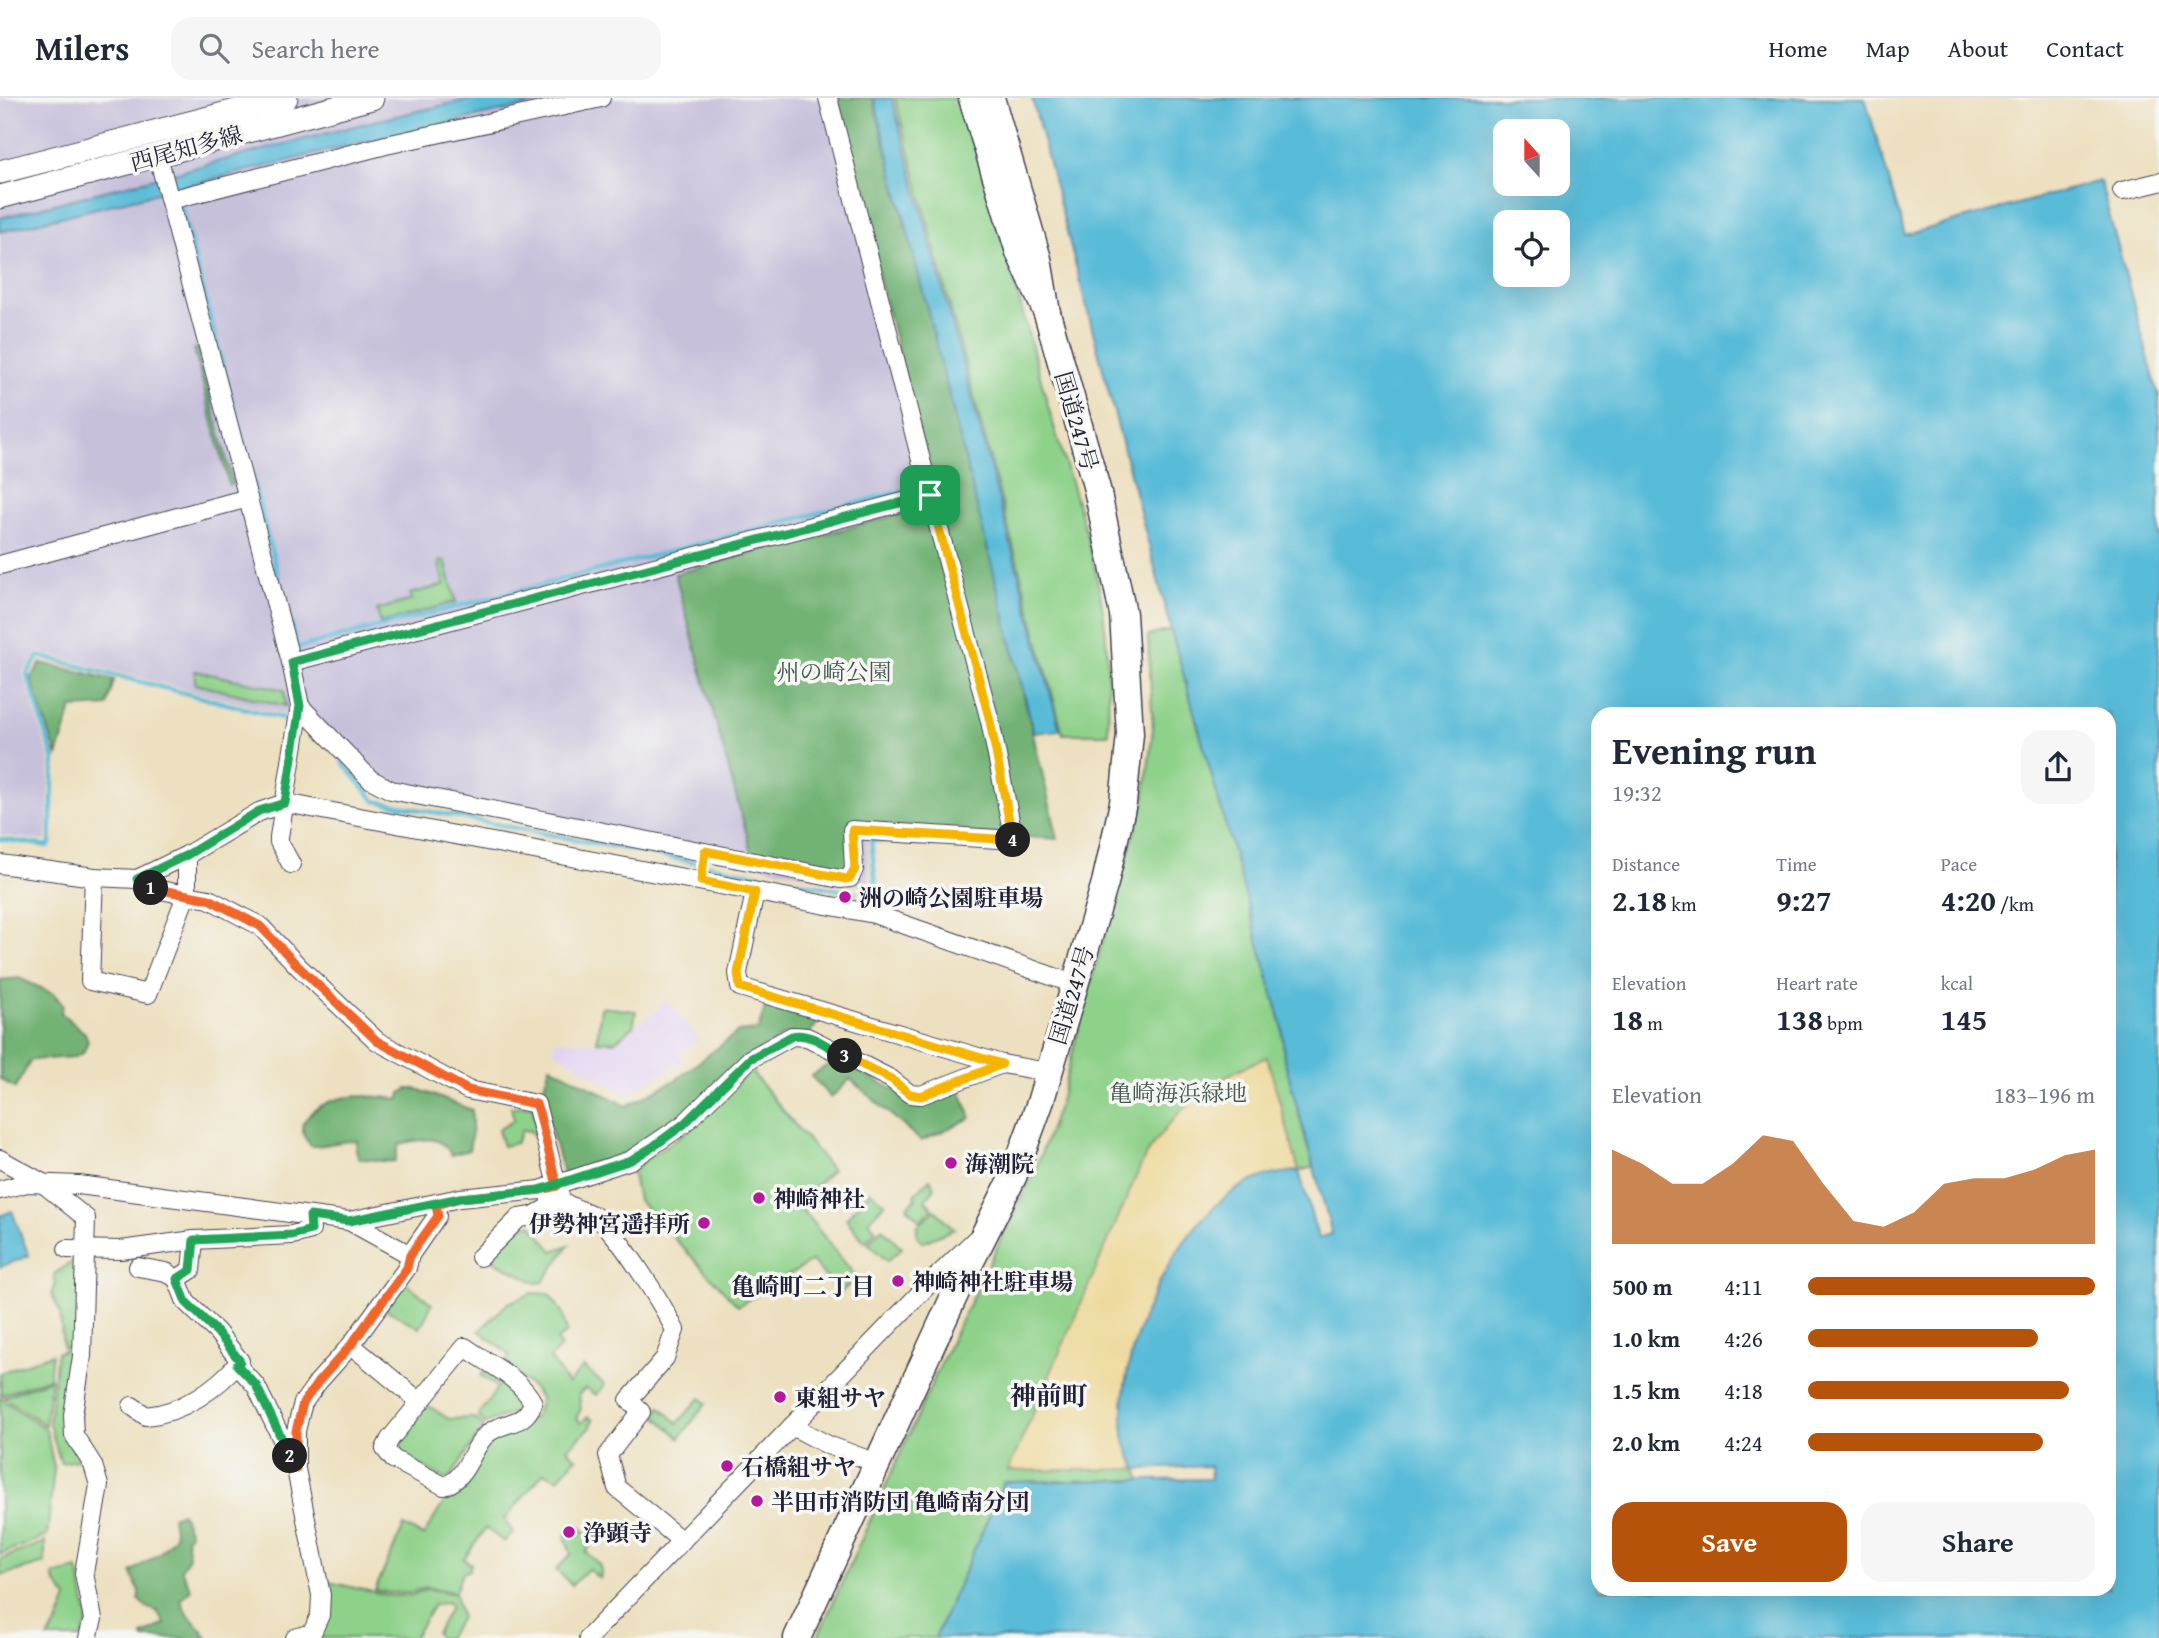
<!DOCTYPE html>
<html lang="en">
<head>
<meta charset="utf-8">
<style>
  :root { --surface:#fff; --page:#f6f6f7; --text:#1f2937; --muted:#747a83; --line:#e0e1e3; --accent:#b45309 }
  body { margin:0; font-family:"Gentium Book Plus","Noto Serif JP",serif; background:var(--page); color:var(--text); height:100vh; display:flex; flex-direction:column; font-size:26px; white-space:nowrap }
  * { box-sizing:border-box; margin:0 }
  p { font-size:23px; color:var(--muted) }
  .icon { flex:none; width:38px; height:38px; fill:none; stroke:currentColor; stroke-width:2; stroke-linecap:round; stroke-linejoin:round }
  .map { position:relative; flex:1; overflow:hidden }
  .details { position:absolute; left:1591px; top:609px; width:525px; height:889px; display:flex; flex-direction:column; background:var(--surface); border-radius:21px; box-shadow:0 7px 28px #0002 }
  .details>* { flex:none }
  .needle { width:46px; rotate:339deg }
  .fabs { position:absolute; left:1493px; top:21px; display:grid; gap:14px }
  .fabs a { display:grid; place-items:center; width:77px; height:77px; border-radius:14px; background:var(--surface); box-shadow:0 7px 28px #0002; font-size:35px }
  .pin { position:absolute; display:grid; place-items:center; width:60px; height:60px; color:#fff; margin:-30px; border-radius:14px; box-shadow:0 4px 10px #0006 }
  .km { position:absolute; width:35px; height:35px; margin:-18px; border-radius:50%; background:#222; color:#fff; font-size:19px; line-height:35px; text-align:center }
  .round { display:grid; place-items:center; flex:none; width:74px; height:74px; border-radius:21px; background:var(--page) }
  .overview { display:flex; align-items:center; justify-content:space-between; height:119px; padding:0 21px }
  h1 { font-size:38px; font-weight:700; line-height:52px }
  .figures { display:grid; grid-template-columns:repeat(3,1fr); gap:10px; height:119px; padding:7px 21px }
  .figures div { display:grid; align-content:center }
  .figures b { font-size:30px; font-weight:700 }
  .figures small { font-size:19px; font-weight:400 }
  .figures p { font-size:19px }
  .chart { height:196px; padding:14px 21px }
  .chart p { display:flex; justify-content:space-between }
  .chart svg { width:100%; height:126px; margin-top:7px; fill:var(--accent); opacity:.7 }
  .button { display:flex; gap:14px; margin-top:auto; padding:14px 21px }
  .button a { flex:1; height:80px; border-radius:21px; background:var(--accent); color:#fff; font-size:28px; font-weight:700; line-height:80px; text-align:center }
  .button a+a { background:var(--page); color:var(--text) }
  ul { padding:0 21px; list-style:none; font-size:23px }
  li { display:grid; grid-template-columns:112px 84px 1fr; align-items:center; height:52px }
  li i { height:18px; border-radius:9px; background:var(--accent) }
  header { display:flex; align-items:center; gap:42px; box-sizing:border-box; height:98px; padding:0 35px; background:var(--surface); border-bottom:2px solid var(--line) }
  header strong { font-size:33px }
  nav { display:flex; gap:38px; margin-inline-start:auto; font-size:24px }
  .search { width:490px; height:63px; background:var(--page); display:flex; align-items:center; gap:18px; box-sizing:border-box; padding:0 24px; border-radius:21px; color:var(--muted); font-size:26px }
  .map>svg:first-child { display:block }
</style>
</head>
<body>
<header>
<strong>Milers</strong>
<div class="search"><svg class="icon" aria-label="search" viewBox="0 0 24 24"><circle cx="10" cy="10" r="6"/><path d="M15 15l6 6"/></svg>Search here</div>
<nav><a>Home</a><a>Map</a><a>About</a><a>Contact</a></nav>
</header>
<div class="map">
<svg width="2159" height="1540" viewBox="0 0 2159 1540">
  <rect width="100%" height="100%" fill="#f6f6f2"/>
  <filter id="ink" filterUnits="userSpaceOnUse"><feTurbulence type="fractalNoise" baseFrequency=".0143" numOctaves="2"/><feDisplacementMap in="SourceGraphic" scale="14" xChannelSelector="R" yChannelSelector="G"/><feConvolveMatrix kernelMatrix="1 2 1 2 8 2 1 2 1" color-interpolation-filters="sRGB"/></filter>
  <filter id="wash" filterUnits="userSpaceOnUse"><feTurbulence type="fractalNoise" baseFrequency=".00686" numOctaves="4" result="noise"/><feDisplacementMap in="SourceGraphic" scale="28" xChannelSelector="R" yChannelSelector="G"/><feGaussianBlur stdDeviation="1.57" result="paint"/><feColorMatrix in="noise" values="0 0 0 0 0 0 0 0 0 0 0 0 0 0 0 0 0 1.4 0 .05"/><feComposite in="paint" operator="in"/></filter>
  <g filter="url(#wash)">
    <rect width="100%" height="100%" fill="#ede0c0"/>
    <path fill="#e3d3f2" d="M667,903l32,38 -20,15 5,8 -59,33 -72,-44 1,-11 61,3z"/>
    <path fill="#c6c0da" d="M0,0h824l201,746 -158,-10 2,53 -496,-96 -63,-70 -272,-69 -15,21 27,87 -4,81 -46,-6z"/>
    <g fill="#8ed189" stroke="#587a62" stroke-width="2">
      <path d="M895,0h67c30,102 58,205 86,308 19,68 45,136 55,206 6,40 6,81 5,122h-45z"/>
      <path d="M445,463l11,41 -76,21 -3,-13 35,-10 -2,-6 34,-9 -5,-23z"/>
      <path d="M1171,532l111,395 2,33 29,109 -14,4 -138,107 -22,48 -2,143 4,11 -137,2 -69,156h-118l135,-299 84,-171 25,-70 25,-99 58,-198 9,-72 -5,-93z"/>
      <path d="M195,573l89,19 2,16 -91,-22z"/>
      <path d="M601,909l35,4 -3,16 -19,15 -17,-1z"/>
      <path d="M750,972l82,100 -35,33 60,75 -17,15 -28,-32 -74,45 -100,-106 -6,-30 64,-45z"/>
      <path d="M533,1008l4,35 -7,-10 -8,-1 -6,13 -13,3 -5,-16 16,-10 -3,-13z"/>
      <path d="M930,1081l5,9 -10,12 8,8 -13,13 -13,-14 9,-9 -2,-3z"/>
      <path d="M870,1093l15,12 -16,18 7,9 -11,12 -19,-23z"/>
      <path d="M935,1112l19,19 -31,13 -6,-6v-10z"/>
      <path d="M531,1126l22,27 16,-6 -26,37 -7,1 -42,-22 -1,-9 21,-23z"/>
      <path d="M882,1130l20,20 -15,13 -19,-18z"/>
      <path d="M83,1157l-5,90 -15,3 -3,-36 -9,-19 5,-9 -2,-10z"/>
      <path d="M404,1183l28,23 -12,24 -35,-19z"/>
      <path d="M532,1195l17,1 13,18 5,21 -10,7 4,7 -11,11 18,26 15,-17 22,18 -9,10 -11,-7 -6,6 2,15 -5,9 5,5 7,-6 5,3 -3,5 1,2 -24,22 9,9 -18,21 -14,-7 -40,48 9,12 -9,10 -18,-14 -22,31 7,5 -2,6 -7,4 -7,18 -29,-5 -14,5 -21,1 -16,-3 29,-64 19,10 24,-38 8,-8 32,-46 13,-10 35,-17 6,-18 -8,-11 -29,-24 6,-9 -31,-24 29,-28z"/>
      <path d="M77,1251l4,110 -20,4 -12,-39 8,-72z"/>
      <path d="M52,1256l-3,24 -48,17 -1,-22z"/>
      <path d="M484,1273l30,20 11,12 -7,8 -33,12 -7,-7 20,-29 -17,-11z"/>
      <path d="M51,1281l-6,46 -41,-28z"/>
      <path d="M0,1300l46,31 8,39 -7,68 -47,18z"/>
      <path d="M700,1300l6,5 -26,35 -25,-23 5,-8 18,16z"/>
      <path d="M427,1307l22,14 25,-1 10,8 -34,52 -5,1 -47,-26 -1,-9z"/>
      <path d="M573,1428c10,1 15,8 20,16l-7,10c10,9 18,13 14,27l-12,-10 -16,16 -16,-15 15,-16 -6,-18z"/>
      <path d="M45,1444v21l-45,13v-17z"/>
      <path d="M78,1471l10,50 -6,19h-34l10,-16 9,-24 -12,-16 -2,-7z"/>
      <path d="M324,1483l67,15 21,-1 15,-6 28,5 6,24 -14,20h-8l-3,-5 15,-27 -4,-4 -13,3 -21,33h-102z"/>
    </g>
    <g fill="#72b375" stroke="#4a6a58" stroke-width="2">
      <path d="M832,0h41l103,397 82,344 -201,-13 -8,38 -8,9 -88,-16 -78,-283 263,-70z"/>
      <path d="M198,250l35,136 -4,1 -35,-136z"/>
      <path d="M41,565l73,17 -7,26 -35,2 -15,48 -26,-78z"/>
      <path d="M19,880l35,16 9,11 -2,8 24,20 3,8 -5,12 -9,4 -43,3 -16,28 -15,-9v-99z"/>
      <path d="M766,906l53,17 -9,12 -28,3 -103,84 -67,42 -40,14 -9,-3 -17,-61 -6,-13 10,-33 77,40 50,-27 61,-47 20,-2z"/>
      <path d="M837,961l79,43 43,-15 12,31 -50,23 -71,-62 -19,19 -20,-22z"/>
      <path d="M407,991h10l55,21v21l-3,19 -18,5c-10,-23 -31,-15 -52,-11l-4,17c-13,2 -22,-3 -36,-2l-3,-9 1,-9c-16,-1 -30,5 -46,5l-7,-10 -2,-11c22,-35 62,-30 98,-26l1,-6z"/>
      <path d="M182,1415l8,21 -4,4 3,19 -8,12 10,20 -10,10c2,14 18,26 26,39h-64l-1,-3 23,-11 -8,-13 -12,-4 -6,-7v-9l-8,-19 30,-20 14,-16 -3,-19z"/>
    </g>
    <path fill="#eeda9e" stroke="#887e6c" stroke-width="2" d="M1267,959l32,114c-16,2 -32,3 -47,10 -78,35 -141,177 -127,259 2,10 8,20 12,29l-129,2 137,-315c35,-51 64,-76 122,-99z"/>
    <g fill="#59bbd8" stroke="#3e6e8a" stroke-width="2" fill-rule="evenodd">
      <path d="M475,0h87l-179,39 -383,95v-14l374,-97z"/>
      <path d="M874,0h18l168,632 -26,3z"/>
      <path d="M1032,0h833l40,137 195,-54 59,216v1241h-1224l69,-156 207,-3 -1,-13 -73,3c-4,-9 -10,-19 -12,-29 -15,-81 50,-224 127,-259 15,-7 31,-8 47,-10l19,67 14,-4 -48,-176 -2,-32 -111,-396zM1558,33v53h-53v-53zM1558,124v53h-53v-53zM2109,616v875h-511v-875z"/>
      <path d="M12,1113l17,45 -29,11v-51z"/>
    </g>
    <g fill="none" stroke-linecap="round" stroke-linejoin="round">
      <g stroke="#59bbd8" stroke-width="4.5">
        <path d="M180,104l117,446 617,-160"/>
        <path d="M342,664l33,39 480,92"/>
        <path d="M0,741l48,7 2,-2 4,-84 -27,-86 12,-18 255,65"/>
        <path d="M872,796l5,1 -6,-55 59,4"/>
      </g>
    </g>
  </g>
  <g filter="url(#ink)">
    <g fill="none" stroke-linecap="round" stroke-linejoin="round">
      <g stroke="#403e4f" stroke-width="20">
        <g id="minor">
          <path d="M158,58l133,506 9,44 -21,131v5l12,22"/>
          <path d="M2122,93l37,-9"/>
          <path d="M170,102l216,-55 215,-47"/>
          <path d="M0,467l248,-67"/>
          <path d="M291,564l639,-167 -102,-397"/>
          <path d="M300,608l70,73 21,11 449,89 10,-1 4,-9 -2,-39 162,10 -24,-119 -60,-226"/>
          <path d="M0,766l94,13 43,2 50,-24 72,-43 26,-9 589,111 200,70"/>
          <path d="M94,779l-4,104 58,13 39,-101v-38"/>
          <path d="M137,781l12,9 60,11 51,27 39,41 78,74 91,49 68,14 25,96c10,9 24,10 35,17 21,14 67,88 79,113l-10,28 -36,42 12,12 -33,43 9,33 65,53"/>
          <path d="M755,794l-17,81 2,14 262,77 46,8"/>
          <path d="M0,1061l41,23 45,36 -4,138 -9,59 1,20 19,30 6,20 -15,88 9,46 -5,19"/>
          <path d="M0,1092l27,-7 52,2 270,36 111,-23 80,-8 91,-30 53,-36 66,-65 42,-23 15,1 84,42 19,15 11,1 81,-31"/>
          <path d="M349,1123l61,34"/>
          <path d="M67,1151l54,1 73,-10 98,-5 19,-5 -1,-14"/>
          <path d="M480,1159l39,-39 14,-2 16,-9 1,-7 -2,-12"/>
          <path d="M138,1169l28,5 11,7"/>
          <path d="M351,1247l69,57"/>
          <path d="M465,1249c22,16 55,30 68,56 -10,26 -31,16 -48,33 -14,14 -19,44 -41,50l-51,-27 -8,-10 5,-10z"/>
          <path d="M237,1267l19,21 38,78"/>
          <path d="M132,1308l14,10c36,-3 72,-28 94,-55l-23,-29 -31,-30 -9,-23 14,-9 3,-30"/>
          <path d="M792,1328l36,19 51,19"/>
          <path d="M295,1540l17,-5 8,-18 1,-20 -25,-126v-38l4,-17 3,-11 15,-21 33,-37 56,-77 3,-13 27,-39 -1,-11"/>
          <path d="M588,1540l340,-353 48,-46"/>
        </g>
      </g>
      <g stroke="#403e4f" stroke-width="25">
        <g id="major">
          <path d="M0,74l286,-74"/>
          <path d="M0,99l372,-99"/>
        </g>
      </g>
      <g stroke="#403e4f" stroke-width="29">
        <g id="highway">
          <path d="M972,0l47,154 28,61 -9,-54 -47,-161"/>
          <path d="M797,1540l165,-359 51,-102 27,-74 65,-220 18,-80 7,-69 -7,-120 -26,-125 -50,-176"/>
        </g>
      </g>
      <use href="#minor" stroke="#fff" stroke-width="18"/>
      <use href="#major" stroke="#fff" stroke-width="23"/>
      <use href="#highway" stroke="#fff" stroke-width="26"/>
    </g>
  </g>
  <g fill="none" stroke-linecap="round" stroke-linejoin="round" filter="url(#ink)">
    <g stroke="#fff" stroke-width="14">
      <path id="split-1" d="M151,790l-14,-9 50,-24 72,-44 26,-8 15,-97 -8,-44 638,-167"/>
    </g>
    <g stroke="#fff" stroke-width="14">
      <path id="split-2" d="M151,790l58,11 51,27 39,41 78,74 91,49 68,14 3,8 18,74 -17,4 -80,8 -24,7 2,11 -28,39 -3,13 -56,77 -33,37 -15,21 -7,28v38l-6,-13"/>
    </g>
    <g stroke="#fff" stroke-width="14">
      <path id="split-3" d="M290,1358l-34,-71 -19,-20 3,-4 -23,-29 -31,-30 -9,-23 14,-9 3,-30 98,-5 19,-5 -1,-14 39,5 111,-23 80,-8 91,-30 23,-14 30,-22 66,-65 42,-23c17,-5 39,13 53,20"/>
    </g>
    <g stroke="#fff" stroke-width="14">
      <path id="split-4" d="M845,958l46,23 19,15 11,2 81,-32 -262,-77 -2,-14 17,-81 -54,-11 4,-30 141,28 4,-1 5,-9 -3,-39 161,10"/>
    </g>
    <g stroke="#fff" stroke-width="14">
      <path id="split-5" d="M930,397l60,226 23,119"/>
    </g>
    <use href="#split-1" stroke="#22a559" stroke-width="9"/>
    <use href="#split-2" stroke="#f0652b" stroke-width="9"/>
    <use href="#split-3" stroke="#22a559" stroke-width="9"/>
    <use href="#split-4" stroke="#f5b400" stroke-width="9"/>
    <use href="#split-5" stroke="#f5b400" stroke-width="9"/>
  </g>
  <g fill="#b5179e" stroke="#f6f6f2" stroke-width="2.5">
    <circle cx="845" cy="799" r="7"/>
    <circle cx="951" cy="1065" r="7"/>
    <circle cx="759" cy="1100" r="7"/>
    <circle cx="704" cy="1125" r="7"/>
    <circle cx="898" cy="1183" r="7"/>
    <circle cx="780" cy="1299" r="7"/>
    <circle cx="727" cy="1368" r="7"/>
    <circle cx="757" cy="1403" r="7"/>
    <circle cx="569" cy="1434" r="7"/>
  </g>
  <g text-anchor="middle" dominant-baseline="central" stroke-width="7" stroke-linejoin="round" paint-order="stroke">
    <g font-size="23" fill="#22223b" stroke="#f6f6f2">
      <text transform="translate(186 50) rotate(-15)">西尾知多線</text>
      <text transform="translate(1077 323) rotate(74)">国道247号</text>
      <text transform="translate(1071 897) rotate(-73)">国道247号</text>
    </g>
    <g font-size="23" fill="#425752" stroke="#f6f6f2">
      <text x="834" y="573">州の崎公園</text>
      <text x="1178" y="994">亀崎海浜緑地</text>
    </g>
    <g font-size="23" font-weight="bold" fill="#22223b" stroke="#f6f6f2" text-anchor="start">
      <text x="859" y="799">洲の崎公園駐車場</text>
      <text x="965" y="1065">海潮院</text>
      <text x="773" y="1100">神崎神社</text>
      <text x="690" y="1125" text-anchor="end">伊勢神宮遥拝所</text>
      <text x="912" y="1183">神崎神社駐車場</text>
      <text x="794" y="1299">東組サヤ</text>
      <text x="741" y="1368">石橋組サヤ</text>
      <text x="771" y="1403">半田市消防団 亀崎南分団</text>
      <text x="583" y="1434">浄顕寺</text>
    </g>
    <g font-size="24" font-weight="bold" fill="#22223b" stroke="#f6f6f2">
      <text x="803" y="1188">亀崎町二丁目</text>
    </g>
    <g font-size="26" font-weight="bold" fill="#22223b" stroke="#f6f6f2">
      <text x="1049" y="1297">神前町</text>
    </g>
  </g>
</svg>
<div class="fabs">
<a><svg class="needle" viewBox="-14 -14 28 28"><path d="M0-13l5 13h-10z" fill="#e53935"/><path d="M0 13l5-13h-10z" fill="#747a83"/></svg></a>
<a><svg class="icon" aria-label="locate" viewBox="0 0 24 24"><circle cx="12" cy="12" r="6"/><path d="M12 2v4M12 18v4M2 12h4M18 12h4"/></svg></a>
</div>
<div class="pin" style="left:930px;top:397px;background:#1e9e55"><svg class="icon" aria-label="arrive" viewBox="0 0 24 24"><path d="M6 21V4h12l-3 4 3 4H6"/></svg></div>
<b class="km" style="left:151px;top:790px">1</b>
<b class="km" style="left:290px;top:1358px">2</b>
<b class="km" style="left:845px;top:958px">3</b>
<b class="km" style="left:1013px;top:742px">4</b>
<section class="details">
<div class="overview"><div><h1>Evening run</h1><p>19:32</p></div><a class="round"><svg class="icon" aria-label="share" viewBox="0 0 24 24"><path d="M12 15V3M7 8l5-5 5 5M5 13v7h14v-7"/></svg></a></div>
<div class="figures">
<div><p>Distance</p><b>2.18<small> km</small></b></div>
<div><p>Time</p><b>9:27</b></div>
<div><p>Pace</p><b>4:20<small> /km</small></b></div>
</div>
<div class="figures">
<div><p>Elevation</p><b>18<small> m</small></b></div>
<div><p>Heart rate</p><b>138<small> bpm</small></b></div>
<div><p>kcal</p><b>145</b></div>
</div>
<div class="chart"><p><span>Elevation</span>183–196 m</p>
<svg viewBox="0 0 160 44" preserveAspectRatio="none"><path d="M0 44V11L10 16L20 23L30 23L40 16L50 6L60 8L70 23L80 36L90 38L100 33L110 23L120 21L130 21L140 18L150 13L160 11V44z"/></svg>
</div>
<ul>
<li><b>500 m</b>4:11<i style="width:100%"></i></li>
<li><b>1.0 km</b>4:26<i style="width:80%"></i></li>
<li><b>1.5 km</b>4:18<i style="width:91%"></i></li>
<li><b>2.0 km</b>4:24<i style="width:82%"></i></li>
</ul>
<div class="button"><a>Save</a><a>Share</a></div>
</section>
</div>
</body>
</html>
